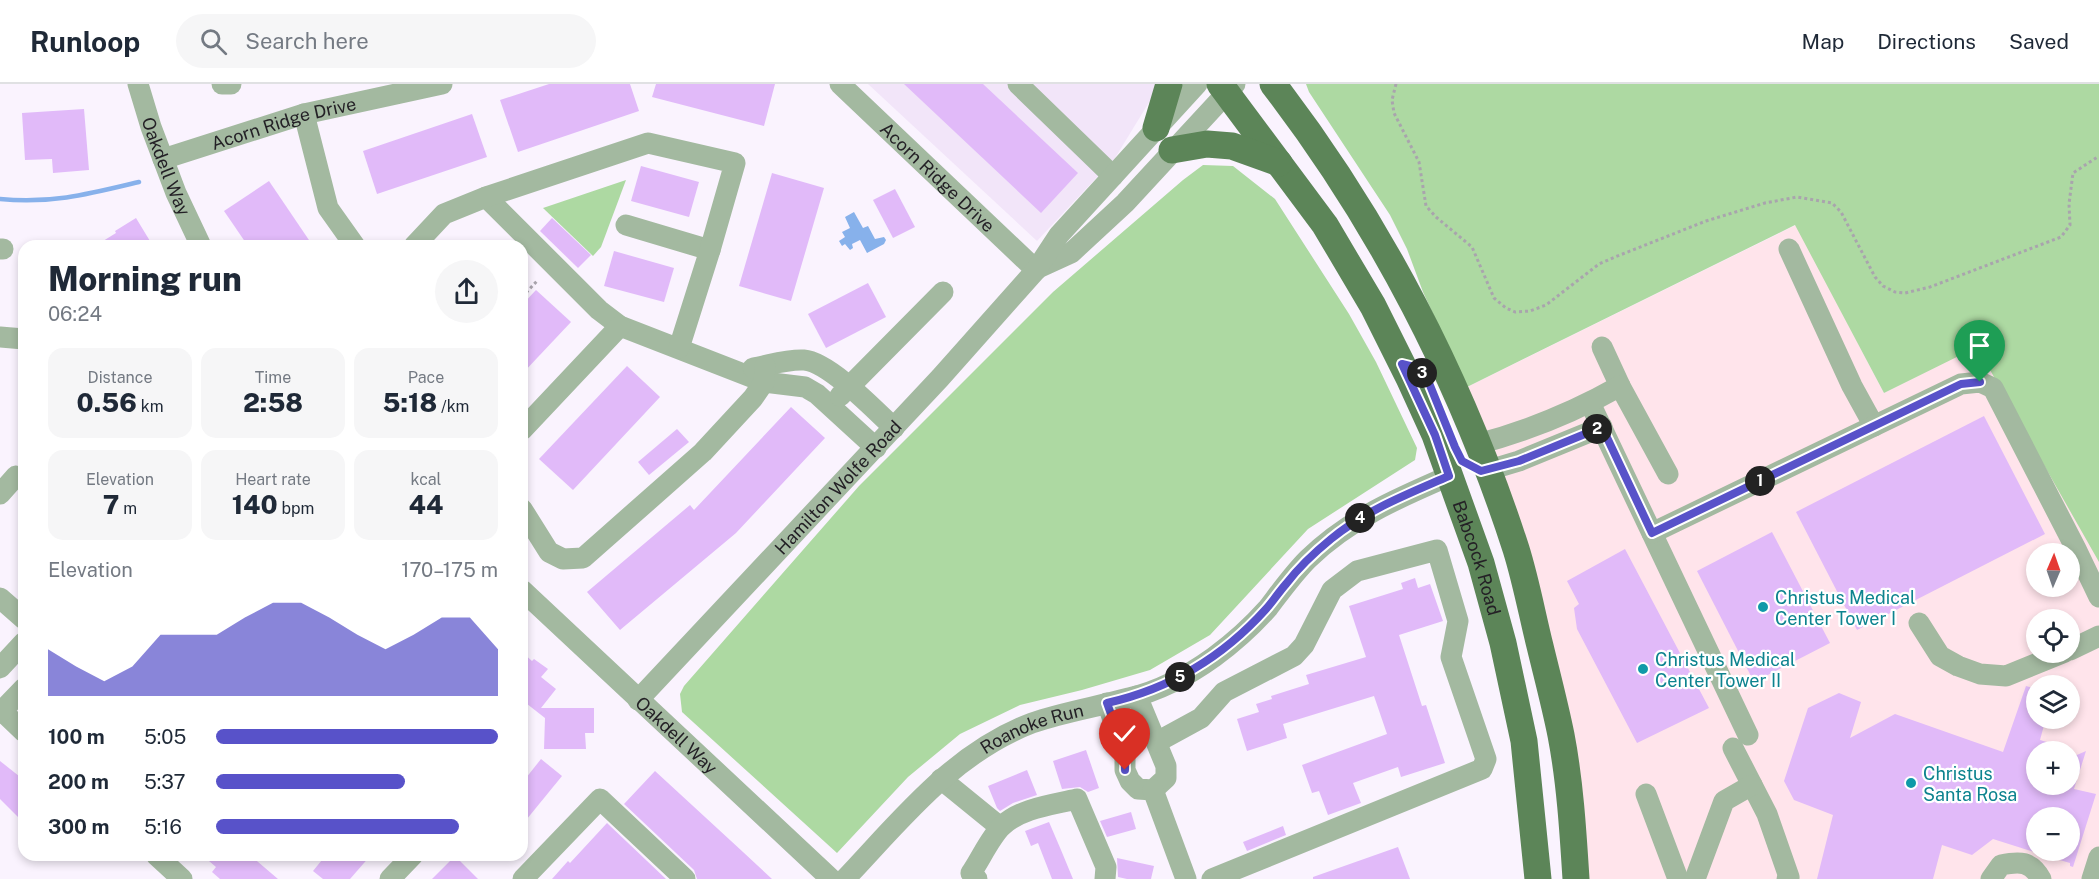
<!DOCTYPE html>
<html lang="en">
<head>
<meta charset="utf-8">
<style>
  :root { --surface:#fff; --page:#f6f6f7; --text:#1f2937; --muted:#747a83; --line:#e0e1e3; --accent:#5852c9 }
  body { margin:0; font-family:"Public Sans",sans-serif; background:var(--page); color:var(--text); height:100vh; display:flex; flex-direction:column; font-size:22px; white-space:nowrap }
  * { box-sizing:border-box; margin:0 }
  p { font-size:20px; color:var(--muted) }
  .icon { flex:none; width:33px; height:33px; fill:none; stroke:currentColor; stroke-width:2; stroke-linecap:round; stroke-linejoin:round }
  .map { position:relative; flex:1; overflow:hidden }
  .panel { position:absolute; left:18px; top:156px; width:510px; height:621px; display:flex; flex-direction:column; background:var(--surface); border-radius:18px; box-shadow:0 3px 9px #0003 }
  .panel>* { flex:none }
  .needle { width:39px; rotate:2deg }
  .tools { position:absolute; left:2026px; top:459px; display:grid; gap:12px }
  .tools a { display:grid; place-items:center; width:54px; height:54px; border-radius:50%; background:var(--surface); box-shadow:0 3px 9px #0003; font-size:30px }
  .pin { position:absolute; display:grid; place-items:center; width:51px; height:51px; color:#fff; margin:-62px -26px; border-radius:50% 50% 50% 0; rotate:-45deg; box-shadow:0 0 6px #0007 }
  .pin .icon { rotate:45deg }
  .km { position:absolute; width:30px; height:30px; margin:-15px; border-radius:50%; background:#222; color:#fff; font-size:16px; line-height:30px; text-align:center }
  .round { display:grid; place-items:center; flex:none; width:63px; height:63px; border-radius:32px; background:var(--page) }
  .headline { display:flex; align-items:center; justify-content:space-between; height:102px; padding:0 30px }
  h1 { font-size:33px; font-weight:800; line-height:45px }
  .metrics { display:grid; grid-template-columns:repeat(3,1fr); gap:9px; height:102px; padding:6px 30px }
  .metrics div { display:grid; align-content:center; border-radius:15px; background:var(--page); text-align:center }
  .metrics b { font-size:26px; font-weight:800 }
  .metrics small { font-size:16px; font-weight:400 }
  .metrics p { font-size:16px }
  .chart { height:168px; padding:12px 30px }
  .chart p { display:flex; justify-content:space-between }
  .chart svg { width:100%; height:108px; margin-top:6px; fill:var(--accent); opacity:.7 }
  ul { padding:0 30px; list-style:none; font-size:20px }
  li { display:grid; grid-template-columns:96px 72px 1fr; align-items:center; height:45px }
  li i { height:15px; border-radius:8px; background:var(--accent) }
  header { display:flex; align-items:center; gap:36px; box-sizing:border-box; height:84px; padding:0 30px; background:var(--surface); border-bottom:2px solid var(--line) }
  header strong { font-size:28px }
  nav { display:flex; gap:33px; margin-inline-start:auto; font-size:21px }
  .search { width:420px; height:54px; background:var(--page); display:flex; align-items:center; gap:15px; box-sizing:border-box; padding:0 21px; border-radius:33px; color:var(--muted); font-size:22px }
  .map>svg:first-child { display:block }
</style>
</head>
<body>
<header>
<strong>Runloop</strong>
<div class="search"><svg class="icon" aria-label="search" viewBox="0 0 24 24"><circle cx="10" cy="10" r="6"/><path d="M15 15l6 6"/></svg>Search here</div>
<nav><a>Map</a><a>Directions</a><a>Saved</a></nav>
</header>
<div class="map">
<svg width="2099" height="795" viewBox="0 0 2099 795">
  <rect width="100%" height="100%" fill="#faf3fe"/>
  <path fill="#f2e5f9" d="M868,0h291v2l-44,72 -78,83z"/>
  <path fill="#ffe4eb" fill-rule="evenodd" d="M1796,141l88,168 215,-108v594h-512l-120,-492zM2037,470h33v32h-33zM2037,536h33v32h-33zM2037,602h33v32h-33zM2037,668h33v32h-33zM2037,734h33v32h-33z"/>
  <g fill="#add9a2">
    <path d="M1306,0h793v478l-122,-215 -93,46 -89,-168 -328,162 -44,-95 -16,-43 -17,-34 -81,-123z"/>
    <path d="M1203,81l30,1 42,33 74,115 27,48 41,86 -2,12 -107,69 -98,106 -60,35 -68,20 -62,15 -60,29 -52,43 -71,76 -155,-141 -2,-18 4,-8 175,-200 194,-194 130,-112z"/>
    <path d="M626,96l-25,67 -8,9 -50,-48z"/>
  </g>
  <path fill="#87b1eb" d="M854,128l9,16 5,-2 7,13 9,-2 2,3 -2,4 -17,9 -7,-13 -8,4 1,4 -3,2 -5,-6 -3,2 -3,-5 6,-4 -3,-5 8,-4 -5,-11z"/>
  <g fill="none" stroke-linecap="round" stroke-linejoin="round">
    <path stroke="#87b1eb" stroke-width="4.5" d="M0,115c52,5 89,-5 139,-17"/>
  </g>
  <g fill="#e1baf9">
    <path d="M549,0h81l9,27 -121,41 -18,-52z"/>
    <path d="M656,0h119l-11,42 -112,-29z"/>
    <path d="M904,0h79l95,89 -37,40z"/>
    <path d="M84,25l5,61 -36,3 -1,-14 -27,1 -3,-47z"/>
    <path d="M472,30l15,43 -110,37 -14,-43z"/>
    <path d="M641,82l58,16 -10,35 -58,-16z"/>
    <path d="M772,89l52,15 -33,113 -52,-15z"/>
    <path d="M269,97l44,65h-65l-24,-35z"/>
    <path d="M895,105l20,38 -22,11 -20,-38z"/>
    <path d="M136,134l17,28h-58l21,-13 -1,-2z"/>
    <path d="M552,134l39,37 -13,13 -38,-37z"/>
    <path d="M614,167l60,17 -10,34 -60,-16z"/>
    <path d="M868,199l18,34 -60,31 -18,-34z"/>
    <path d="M536,206l35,32 -49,52v-69z"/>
    <path d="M627,282l33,31 -87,93 -34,-31z"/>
    <path d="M791,323l34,31 -89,95 -116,97 -33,-38 103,-87 4,5z"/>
    <path d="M1984,332l61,118 -188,96 -61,-118z"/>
    <path d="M677,345l12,13 -40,33 -11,-13z"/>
    <path d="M1772,448l58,111 -76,39 -57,-111z"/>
    <path d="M1625,465l84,159 -72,35 -60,-114 -3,-21 5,-4 -12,-23z"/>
    <path d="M1415,494l3,10 12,-4 13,37 -44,14 23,71 4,-1 19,58 -44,14 -3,-10 -45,16 8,20 -33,12 -9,-24 -7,2 -10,-28 85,-31 -13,-38 -91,28 4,14 -40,13 -10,-32 22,-7 -3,-8 16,-5 -1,-3 38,-12 -3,-9 60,-18 -17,-51 54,-17 -2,-6z"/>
    <path d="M522,568l10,9 2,-2 14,10 -7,8 15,12 -15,19h53v25h-9l1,16h-42l1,-31 -23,-18z"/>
    <path d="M2026,602l11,3v29h9l-6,22 27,8v4h-30v32h33v-26l16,-7 -12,38 22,5 -23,73 -3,-1v-3l-31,-9 1,-4h30v-32h-33v35l-44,-14 -21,16 -30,-10 -9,34h-116l16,-64 -39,-15 -10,-19 24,-73 31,-15 22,9 -11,36 45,-24 108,38z"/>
    <path d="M1086,666l13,38 -11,4 -8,-5 -18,2 -9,-28z"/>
    <path d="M541,675l21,17 -40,49v-42z"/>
    <path d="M0,677l24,19v43l-24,-24z"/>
    <path d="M1027,686l10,25 -24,8 -13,8 -3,-3 -9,-22z"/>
    <path d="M655,687l88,81 29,27h-75l-3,-9 -70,-66z"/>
    <path d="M1131,728l5,17 -29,8 -7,-16z"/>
    <path d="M1049,738l12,28 12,29h-21l-14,-36 -7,3 -6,-15z"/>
    <path d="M607,739l59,56h-114l16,-18 2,2z"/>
    <path d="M1283,742l3,9 -39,16 -4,-9z"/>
    <path d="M1398,763l12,32h-97v-2z"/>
    <path d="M202,771h48l28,24h-58l-8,-7 4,-5z"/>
    <path d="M326,771h45l-21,24h-27l-10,-8z"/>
    <path d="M455,772l23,23h-46z"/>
    <path d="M1117,774l37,8 -3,13h-24l-9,-2z"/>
  </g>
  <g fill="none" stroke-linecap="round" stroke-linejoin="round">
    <g stroke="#a9a4ad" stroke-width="3" stroke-dasharray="3 3" stroke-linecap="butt">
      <path d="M1396,0l-4,16 2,13 25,49 7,44 10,11 36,30 22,51 12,10 9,4 15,-1 16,-6 53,-41 16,-7 91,-36 59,-18 32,-6 35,6 9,9 34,65 8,9 12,6 10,1 25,-6 131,-50 9,-12 -1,-21 4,-31 26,-17"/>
      <path d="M522,213l15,-16"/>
    </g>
    <g stroke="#a3b9a0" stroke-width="21">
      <path id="s1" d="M138,0l13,43 25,66 25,53"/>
      <path d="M222,0h9"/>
      <path id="s2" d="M840,0l196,186"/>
      <path d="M1018,0l95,92"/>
      <path d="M304,30l24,94 27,38"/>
      <path id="s3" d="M163,75l141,-45 138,-30"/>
      <path d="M486,113l113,113 21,16 144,56 41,5 12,7 59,54"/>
      <path d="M626,141l84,25"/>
      <path d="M414,162l30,-32 42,-17 162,-54 87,20 -25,87 -31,98"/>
      <path d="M0,165h3"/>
      <path d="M1789,165l63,137 22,40"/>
      <path d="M1036,185l35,-16 54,-50 110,-119"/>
      <path d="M0,253l24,2"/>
      <path d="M1602,263l18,39"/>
      <path d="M753,284c17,-3 34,-9 51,-8 25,2 71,50 90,68"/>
      <path d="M840,312l103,-104"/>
      <path d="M1590,319l158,332"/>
      <path d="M522,346l98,-104"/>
      <path d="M1478,360c49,-13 98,-33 142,-58l48,88"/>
      <path d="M1489,386l30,-9 83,-34"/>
      <path d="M0,410l16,-18"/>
      <path d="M522,425l27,43 14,7 20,-1 120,-106 50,-54 11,-16 1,-16"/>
      <path d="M1652,449l309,-149 19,-2 13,6 83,161 23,48"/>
      <path id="s4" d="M522,506l309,289"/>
      <path d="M0,514l24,21"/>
      <path d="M1919,539l21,33 18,10 22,8 26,2 59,-24"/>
      <path d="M2070,566l29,-14"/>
      <path d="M0,584l24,-26"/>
      <path id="s5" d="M638,616l302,-322 96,-108 23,-35 138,-151"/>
      <path d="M1107,619l18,50v17l5,11 8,8 15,1 13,-12v-12l-29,-70"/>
      <path d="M2,627l22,21"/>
      <path d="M0,629l24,-25"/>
      <path d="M1157,658l44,-24 23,-26 70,-36 10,-11 28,-55 25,-19 80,-21 21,71 -7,36 35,102 -4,10 -270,110"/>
      <path d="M1733,664l34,66 22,63 -2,2"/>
      <path d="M941,695l59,48"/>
      <path d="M1153,706l33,89"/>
      <path d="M1646,710l32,85"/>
      <path d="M156,771l26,24"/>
      <path d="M390,795l23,-24"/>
      <path d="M523,795l77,-80 85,80"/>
      <path id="s6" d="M845,795c56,-59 108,-126 187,-156 31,-11 64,-16 97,-25 30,-7 60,-23 85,-41 19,-14 38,-31 54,-49 13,-17 25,-34 40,-49 41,-40 90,-61 141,-83"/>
      <path d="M977,795l-6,-6c9,-13 20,-37 31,-47 19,-18 50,-21 75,-27l29,68 -1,12"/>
      <path d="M1695,795l29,-78 28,-16"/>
      <path d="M1991,795l10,-14c19,-4 30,-4 40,14"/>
      <path d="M2092,795l7,-22"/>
    </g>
    <g stroke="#5c8558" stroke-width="27">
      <path id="s7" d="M1220,0l105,141 48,81 36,72 26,57 46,128 22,80 21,98 14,138"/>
      <path d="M1273,0c107,139 189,298 243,465 10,32 16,65 24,97 7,29 15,59 21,89 9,47 12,96 15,144"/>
      <path d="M1156,44l13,-44"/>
      <path d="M1172,66l35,-6 25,2 47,17"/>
    </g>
  </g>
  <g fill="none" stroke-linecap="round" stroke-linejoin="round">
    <g stroke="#fff" stroke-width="12">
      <path id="route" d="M1125,686v-17l-18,-50c62,-14 116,-46 159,-94 7,-8 13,-17 20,-25 13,-17 29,-32 45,-45 35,-29 77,-45 118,-63l-14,-41 -33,-71 16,4 9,10 28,69 7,14 19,10 38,-10 83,-34 50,106 309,-149 19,-2"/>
    </g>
    <use href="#route" stroke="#5852c9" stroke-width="8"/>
  </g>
  <g fill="#0f9aa8" stroke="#fff" stroke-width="2">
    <circle cx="1763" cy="523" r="6"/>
    <circle cx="1643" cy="585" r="6"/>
    <circle cx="1911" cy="699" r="6"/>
  </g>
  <g text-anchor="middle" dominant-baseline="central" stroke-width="4.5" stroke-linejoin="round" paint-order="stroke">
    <g font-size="18" fill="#242126" stroke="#fff">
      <text stroke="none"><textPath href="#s3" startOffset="126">Acorn Ridge Drive</textPath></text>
      <text stroke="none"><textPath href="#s1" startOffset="87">Oakdell Way</textPath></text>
      <text stroke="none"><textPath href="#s2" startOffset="135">Acorn Ridge Drive</textPath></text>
      <text stroke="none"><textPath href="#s5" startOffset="292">Hamilton Wolfe Road</textPath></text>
      <text stroke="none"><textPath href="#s7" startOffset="543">Babcock Road</textPath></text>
      <text stroke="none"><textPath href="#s6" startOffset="244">Roanoke Run</textPath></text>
      <text stroke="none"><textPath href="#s4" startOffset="212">Oakdell Way</textPath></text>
    </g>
    <g font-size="18" fill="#0d838f" stroke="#fff" text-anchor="start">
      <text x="1775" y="513">Christus Medical<tspan x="1775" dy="21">Center Tower I</tspan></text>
      <text x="1655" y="575">Christus Medical<tspan x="1655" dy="21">Center Tower II</tspan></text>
      <text x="1923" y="689">Christus<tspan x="1923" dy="21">Santa Rosa</tspan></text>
    </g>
  </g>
</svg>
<div class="tools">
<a><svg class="needle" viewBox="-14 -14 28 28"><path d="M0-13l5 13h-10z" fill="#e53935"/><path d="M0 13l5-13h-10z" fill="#747a83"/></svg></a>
<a><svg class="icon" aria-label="locate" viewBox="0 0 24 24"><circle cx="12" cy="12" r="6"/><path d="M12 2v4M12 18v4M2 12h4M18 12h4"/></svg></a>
<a><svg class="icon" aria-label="layers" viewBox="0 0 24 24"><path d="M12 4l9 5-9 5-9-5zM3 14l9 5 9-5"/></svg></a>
<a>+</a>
<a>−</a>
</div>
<div class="pin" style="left:1980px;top:298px;background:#1e9e55"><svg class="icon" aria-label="arrive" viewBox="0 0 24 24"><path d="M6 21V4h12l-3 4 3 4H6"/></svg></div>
<div class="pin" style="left:1125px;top:686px;background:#d93025"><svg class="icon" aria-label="check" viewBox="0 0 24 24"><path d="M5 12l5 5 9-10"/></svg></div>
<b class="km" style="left:1760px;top:397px">1</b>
<b class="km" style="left:1597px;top:345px">2</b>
<b class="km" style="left:1422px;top:289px">3</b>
<b class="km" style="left:1360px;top:434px">4</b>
<b class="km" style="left:1180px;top:593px">5</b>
<section class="panel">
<div class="headline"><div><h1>Morning run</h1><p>06:24</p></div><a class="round"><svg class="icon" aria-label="share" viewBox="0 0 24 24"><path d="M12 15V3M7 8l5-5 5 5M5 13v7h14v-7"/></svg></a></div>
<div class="metrics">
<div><p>Distance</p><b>0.56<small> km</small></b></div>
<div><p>Time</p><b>2:58</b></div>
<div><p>Pace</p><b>5:18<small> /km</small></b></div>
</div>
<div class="metrics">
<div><p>Elevation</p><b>7<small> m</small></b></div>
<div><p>Heart rate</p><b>140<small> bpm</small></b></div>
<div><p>kcal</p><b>44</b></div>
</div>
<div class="chart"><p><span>Elevation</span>170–175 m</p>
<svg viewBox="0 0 160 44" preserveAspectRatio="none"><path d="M0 44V25L10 32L20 38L30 32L40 19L50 19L60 19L70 12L80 6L90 6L100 12L110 19L120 25L130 19L140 12L150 12L160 25V44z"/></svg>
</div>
<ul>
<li><b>100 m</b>5:05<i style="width:100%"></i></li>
<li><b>200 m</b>5:37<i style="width:67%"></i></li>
<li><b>300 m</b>5:16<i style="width:86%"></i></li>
</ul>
</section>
</div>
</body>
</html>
